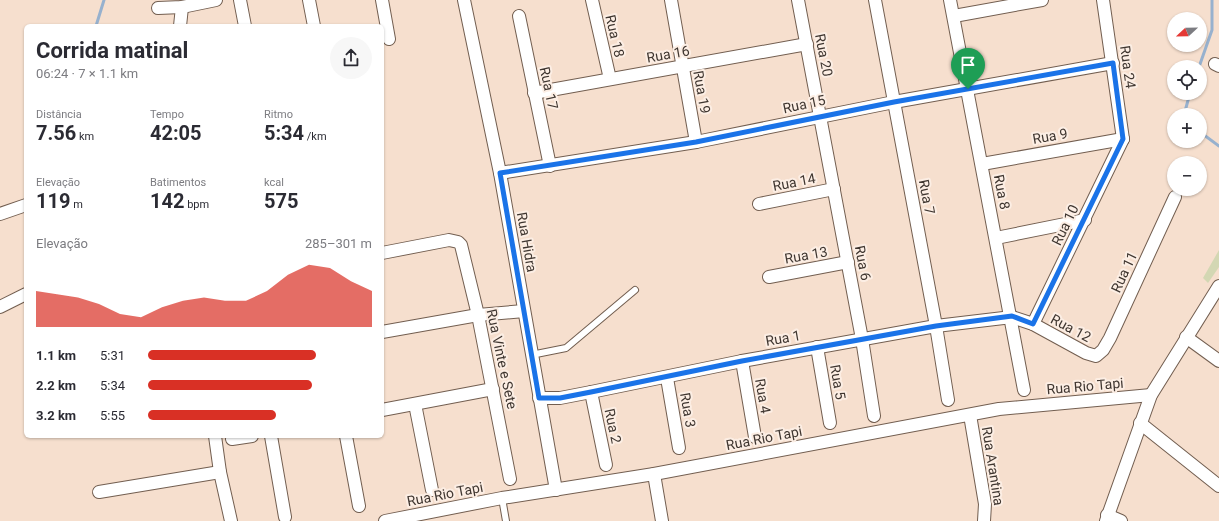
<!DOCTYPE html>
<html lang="pt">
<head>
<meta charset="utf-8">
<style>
  :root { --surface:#fff; --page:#f7f7f7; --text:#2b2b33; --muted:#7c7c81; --accent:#d93025 }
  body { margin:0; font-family:Roboto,sans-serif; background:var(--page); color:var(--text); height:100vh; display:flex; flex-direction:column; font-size:15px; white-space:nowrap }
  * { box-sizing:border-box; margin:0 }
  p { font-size:13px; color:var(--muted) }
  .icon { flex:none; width:22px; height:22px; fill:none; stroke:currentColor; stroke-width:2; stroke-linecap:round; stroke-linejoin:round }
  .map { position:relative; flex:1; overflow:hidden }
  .panel { position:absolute; left:24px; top:24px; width:360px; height:414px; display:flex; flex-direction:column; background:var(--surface); border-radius:6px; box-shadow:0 1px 3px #0004 }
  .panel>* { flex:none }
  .needle { width:26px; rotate:248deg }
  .buttons { position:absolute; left:1167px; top:12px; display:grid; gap:8px }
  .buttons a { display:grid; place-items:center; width:40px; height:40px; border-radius:50%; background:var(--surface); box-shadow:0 1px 3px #0004; font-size:20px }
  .pin { position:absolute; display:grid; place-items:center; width:34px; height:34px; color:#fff; margin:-41px -17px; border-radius:50% 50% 50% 0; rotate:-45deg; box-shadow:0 0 4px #0007 }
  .pin .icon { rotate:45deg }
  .round { display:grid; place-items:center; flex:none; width:42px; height:42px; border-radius:21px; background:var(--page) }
  .summary { display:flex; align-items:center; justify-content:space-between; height:68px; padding:0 12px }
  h1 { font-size:22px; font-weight:700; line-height:30px }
  .stats { display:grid; grid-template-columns:repeat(3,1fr); gap:6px; height:68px; padding:4px 12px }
  .stats div { display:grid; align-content:center }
  .stats b { font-size:20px; font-weight:700 }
  .stats small { font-size:11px; font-weight:400 }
  .stats p { font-size:11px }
  .chart { height:112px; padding:8px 12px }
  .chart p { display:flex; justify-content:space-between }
  .chart svg { width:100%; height:72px; margin-top:4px; fill:var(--accent); opacity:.7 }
  ul { padding:0 12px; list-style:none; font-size:13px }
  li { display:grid; grid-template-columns:64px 48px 1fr; align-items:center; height:30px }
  li i { height:10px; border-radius:5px; background:var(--accent) }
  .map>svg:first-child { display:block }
</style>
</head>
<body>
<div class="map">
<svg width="1219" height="521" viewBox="0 0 1219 521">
  <rect width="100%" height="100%" fill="#f6dfce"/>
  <path fill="#d3d7b3" d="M1219,250v17l-11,16 -5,-5z"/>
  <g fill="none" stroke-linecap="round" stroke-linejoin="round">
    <g stroke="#97b1ce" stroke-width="3">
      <path d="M96,26l8,-26"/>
      <path d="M1199,67l13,-37v-30"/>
      <path d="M1184,115l6,-22"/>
      <path d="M1200,132l19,14"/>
    </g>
    <g stroke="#725e50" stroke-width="8">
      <g id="service">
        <path d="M531,355l35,-7 69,-58"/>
        <path d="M502,498l4,23"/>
      </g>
    </g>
    <g stroke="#725e50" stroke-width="14">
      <g id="minor">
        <path d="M240,0l5,26"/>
        <path d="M309,0l5,26"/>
        <path d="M382,0l7,39"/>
        <path d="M464,0l36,173 56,317"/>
        <path d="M592,0l18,79"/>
        <path d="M671,0l25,142"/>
        <path d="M798,0l64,339 12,77"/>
        <path d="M875,0l61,326 12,74"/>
        <path d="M950,0l74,390"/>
        <path d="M1103,0l20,139"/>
        <path d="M158,8l24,-1 34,-7"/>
        <path d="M519,16l31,150"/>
        <path d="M954,16l88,-16"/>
        <path d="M180,26l2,-19"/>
        <path d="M1215,64l4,2"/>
        <path d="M534,93l273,-49"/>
        <path d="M982,164l141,-25"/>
        <path d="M500,173l196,-31 198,-40 219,-39"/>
        <path d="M759,204l75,-15"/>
        <path d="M0,214l26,-9"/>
        <path d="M996,238l89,-18"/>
        <path d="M382,253l67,-13 9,2 3,3 17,70 32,164"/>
        <path d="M769,277l79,-15"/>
        <path d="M0,307l26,-13"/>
        <path d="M1033,324l90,-185"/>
        <path d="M382,332l96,-17 46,-4"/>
        <path d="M1186,337l33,24"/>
        <path d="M817,347l13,76"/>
        <path d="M742,361l13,76"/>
        <path d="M667,378l12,70"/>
        <path d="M591,392l15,73"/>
        <path d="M539,398h21l31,-6 151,-31 194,-35 76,-9 21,7 53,29 10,3 7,-6 7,-12 65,-141"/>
        <path d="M415,404l17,86"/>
        <path d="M382,410l111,-21"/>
        <path d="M970,415l15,89 -1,17"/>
        <path d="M1140,423l79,63"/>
        <path d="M215,436l5,36 11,49"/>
        <path d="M271,436l14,81"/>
        <path d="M346,436l13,70"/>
        <path d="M232,439l20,-3"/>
        <path d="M654,474l8,47"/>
        <path d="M99,492l121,-20"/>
        <path d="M1107,515l14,6"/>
        <path d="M385,521l117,-23 152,-24 345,-65 152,-14"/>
        <path d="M1106,521l45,-126 68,-109"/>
      </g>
    </g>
    <use href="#service" stroke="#fff" stroke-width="6"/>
    <use href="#minor" stroke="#fff" stroke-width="12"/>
  </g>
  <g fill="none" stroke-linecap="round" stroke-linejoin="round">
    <g stroke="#fff" stroke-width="8">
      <path id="route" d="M1113,63l10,76 -90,185 -21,-8 -76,10 -194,35 -151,31 -31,6h-21l-39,-225 196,-31 198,-40z"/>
    </g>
    <use href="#route" stroke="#1a73e8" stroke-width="5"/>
  </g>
  <g text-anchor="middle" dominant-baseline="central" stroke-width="4" stroke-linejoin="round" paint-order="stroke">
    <g font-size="14" fill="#3f3630" stroke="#fceee4">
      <text transform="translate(615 36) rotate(77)">Rua 18</text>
      <text transform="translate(668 54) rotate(-10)">Rua 16</text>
      <text transform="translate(824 55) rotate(79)">Rua 20</text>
      <text transform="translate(1128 67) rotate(82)">Rua 24</text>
      <text transform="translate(549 88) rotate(78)">Rua 17</text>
      <text transform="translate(702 92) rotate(80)">Rua 19</text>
      <text transform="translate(804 104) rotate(-12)">Rua 15</text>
      <text transform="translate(1050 136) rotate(-10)">Rua 9</text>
      <text transform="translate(794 182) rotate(-11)">Rua 14</text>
      <text transform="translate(1002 192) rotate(79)">Rua 8</text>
      <text transform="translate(927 197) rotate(79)">Rua 7</text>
      <text transform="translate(1065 225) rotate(-64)">Rua 10</text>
      <text transform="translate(527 242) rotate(80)">Rua Hidra</text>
      <text transform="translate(806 255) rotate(-10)">Rua 13</text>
      <text transform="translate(863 263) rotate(79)">Rua 6</text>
      <text transform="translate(1124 272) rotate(-65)">Rua 11</text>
      <text transform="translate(1071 328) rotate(28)">Rua 12</text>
      <text transform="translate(783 338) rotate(-10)">Rua 1</text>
      <text transform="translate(502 359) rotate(78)">Rua Vinte e Sete</text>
      <text transform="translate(838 382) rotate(80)">Rua 5</text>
      <text transform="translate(1085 386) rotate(-5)">Rua Rio Tapi</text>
      <text transform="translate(763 396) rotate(80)">Rua 4</text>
      <text transform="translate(688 410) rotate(80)">Rua 3</text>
      <text transform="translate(613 426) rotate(78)">Rua 2</text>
      <text transform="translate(764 438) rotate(-11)">Rua Rio Tapi</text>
      <text transform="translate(993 466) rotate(81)">Rua Arantina</text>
      <text transform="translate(445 494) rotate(-11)">Rua Rio Tapi</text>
    </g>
  </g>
</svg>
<div class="buttons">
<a><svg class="needle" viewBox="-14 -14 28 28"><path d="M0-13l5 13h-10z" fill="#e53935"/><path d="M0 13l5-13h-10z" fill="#7c7c81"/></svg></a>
<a><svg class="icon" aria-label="locate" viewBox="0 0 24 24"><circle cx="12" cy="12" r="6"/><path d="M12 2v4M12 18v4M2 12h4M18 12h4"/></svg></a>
<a>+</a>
<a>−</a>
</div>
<div class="pin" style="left:968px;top:89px;background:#1e9e55"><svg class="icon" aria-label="arrive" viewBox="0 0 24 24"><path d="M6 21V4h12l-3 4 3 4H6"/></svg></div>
<section class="panel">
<div class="summary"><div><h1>Corrida matinal</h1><p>06:24 · 7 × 1.1 km</p></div><a class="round"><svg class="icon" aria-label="share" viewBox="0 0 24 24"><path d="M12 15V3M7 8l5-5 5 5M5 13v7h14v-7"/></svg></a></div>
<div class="stats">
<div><p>Distância</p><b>7.56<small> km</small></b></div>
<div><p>Tempo</p><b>42:05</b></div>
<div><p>Ritmo</p><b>5:34<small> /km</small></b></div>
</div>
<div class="stats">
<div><p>Elevação</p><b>119<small> m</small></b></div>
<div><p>Batimentos</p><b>142<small> bpm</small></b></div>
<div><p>kcal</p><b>575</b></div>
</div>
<div class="chart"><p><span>Elevação</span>285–301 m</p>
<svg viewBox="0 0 160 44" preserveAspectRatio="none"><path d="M0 44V22L10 24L20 26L30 30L40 36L50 38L60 32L70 28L80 26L90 28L100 28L110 22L120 12L130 6L140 8L150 16L160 22V44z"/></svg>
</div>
<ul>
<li><b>1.1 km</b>5:31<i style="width:75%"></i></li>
<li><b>2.2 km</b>5:34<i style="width:73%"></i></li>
<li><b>3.2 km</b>5:55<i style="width:57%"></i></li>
</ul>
</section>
</div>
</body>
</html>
